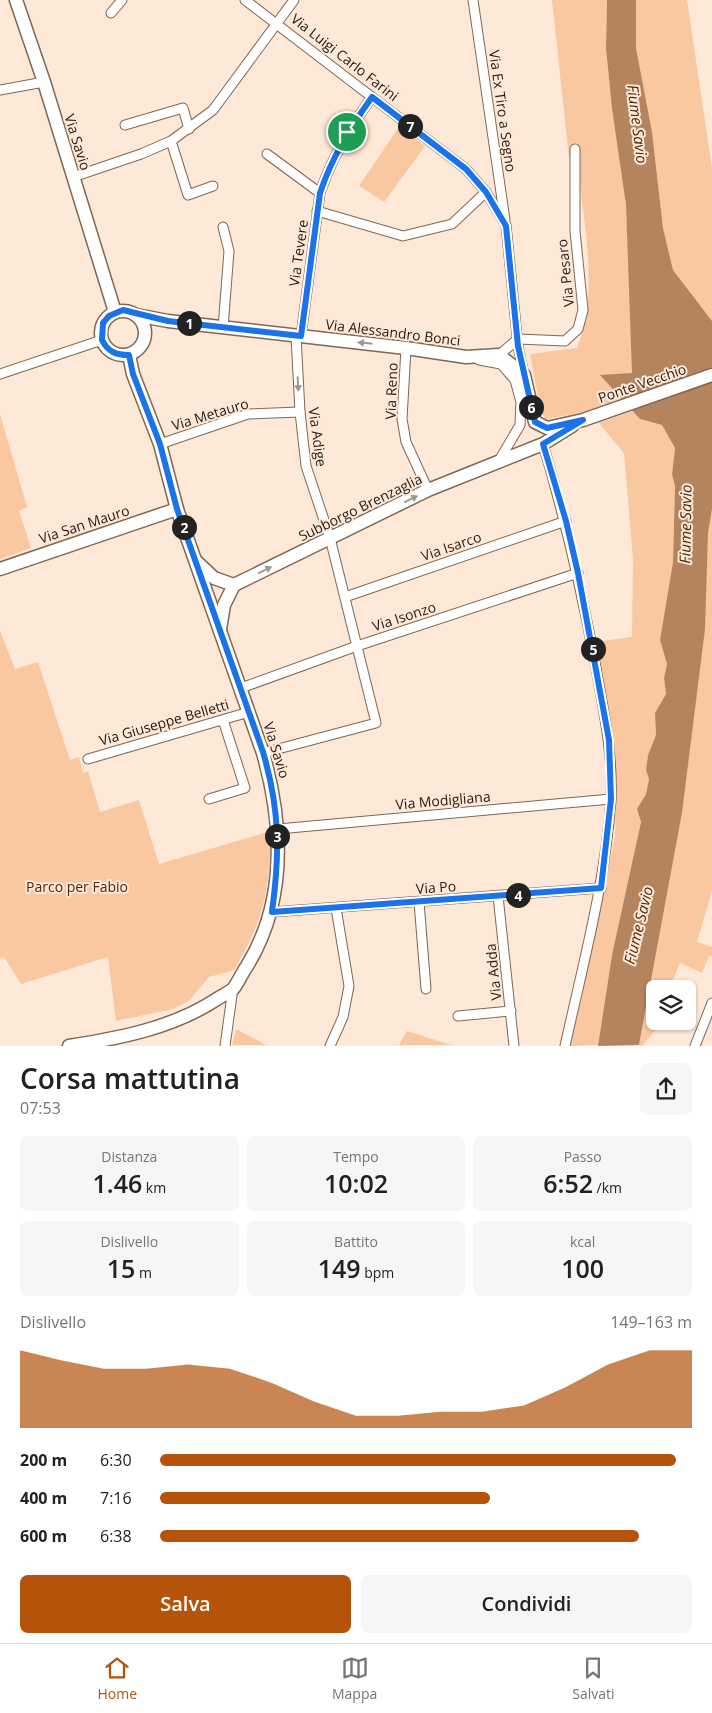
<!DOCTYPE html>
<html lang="it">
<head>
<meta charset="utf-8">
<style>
  :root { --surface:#fff; --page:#f6f6f6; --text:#202124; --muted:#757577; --line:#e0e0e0; --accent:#b45309 }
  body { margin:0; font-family:"Open Sans",sans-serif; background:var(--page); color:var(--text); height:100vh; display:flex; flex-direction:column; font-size:19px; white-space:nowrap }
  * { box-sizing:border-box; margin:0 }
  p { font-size:16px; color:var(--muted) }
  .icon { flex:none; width:28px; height:28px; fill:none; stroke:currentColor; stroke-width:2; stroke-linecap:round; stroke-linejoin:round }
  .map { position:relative; height:1046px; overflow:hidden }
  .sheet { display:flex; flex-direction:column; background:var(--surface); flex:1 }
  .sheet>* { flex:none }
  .controls { position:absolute; left:646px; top:980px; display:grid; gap:10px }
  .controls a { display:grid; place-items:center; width:50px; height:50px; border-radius:8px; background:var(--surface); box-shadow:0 1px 4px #0004; font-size:25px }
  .pin { position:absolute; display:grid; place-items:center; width:42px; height:42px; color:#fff; margin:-21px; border:2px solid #fff; border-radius:50%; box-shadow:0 1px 5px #0007 }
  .km { position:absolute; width:25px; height:25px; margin:-12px; border-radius:50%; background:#222; color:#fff; font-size:14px; line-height:25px; text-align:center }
  .round { display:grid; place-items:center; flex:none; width:52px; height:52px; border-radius:8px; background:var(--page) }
  .summary { display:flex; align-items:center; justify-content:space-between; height:85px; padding:0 20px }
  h1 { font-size:28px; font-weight:600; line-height:38px }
  .stats { display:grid; grid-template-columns:repeat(3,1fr); gap:8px; height:85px; padding:5px 20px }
  .stats div { display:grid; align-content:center; border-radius:8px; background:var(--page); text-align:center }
  .stats b { font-size:25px; font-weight:600 }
  .stats small { font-size:14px; font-weight:400 }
  .stats p { font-size:14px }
  .chart { height:140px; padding:10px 20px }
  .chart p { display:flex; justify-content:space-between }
  .chart svg { width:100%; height:90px; margin-top:5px; fill:var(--accent); opacity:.7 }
  .button { display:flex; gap:10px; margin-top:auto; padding:10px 20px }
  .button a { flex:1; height:58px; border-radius:8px; background:var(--accent); color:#fff; font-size:20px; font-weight:600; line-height:58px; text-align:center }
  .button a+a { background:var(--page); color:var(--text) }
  ul { padding:0 20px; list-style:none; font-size:16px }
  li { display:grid; grid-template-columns:80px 60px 1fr; align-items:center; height:38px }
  li i { height:12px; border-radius:6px; background:var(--accent) }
  .tabs { display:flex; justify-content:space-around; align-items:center; height:70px; border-top:1px solid var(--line); background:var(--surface); font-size:14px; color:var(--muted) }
  .tabs a { display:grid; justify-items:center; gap:2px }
  .tabs .selected { color:var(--accent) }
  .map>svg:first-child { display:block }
</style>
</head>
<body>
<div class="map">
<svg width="712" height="1046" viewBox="0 0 712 1046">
  <rect width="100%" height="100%" fill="#fee8d7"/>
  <g fill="#f9c7a0">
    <path d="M552,0h55l-1,48 6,61 14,96 6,125v43l-9,27 -27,10 -50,9 -5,-7 -11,-58 47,-6c23,-59 6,-130 -1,-191l-7,1z"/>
    <path d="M636,0h51l25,168v153l-39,-51 -10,-42 -11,-96 -16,-84z"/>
    <path d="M399,127l26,19 -41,56 -25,-16z"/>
    <path d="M633,411l7,8 22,6 13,23 -3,25 3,13 -2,76 -13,78 7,24 -3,14 2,16 -11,19 1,22 -8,20 -2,15 3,9 -3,15 -9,15 4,13 -29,133 -14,90 -28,1 45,-209 1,-37 -3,-59 -19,-99 38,-5 1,-78 -9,-106 -25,-30z"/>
    <path d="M0,414l27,93 -8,4 12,37 -31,11z"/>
    <path d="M712,509v382l-15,51 15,5v9h-3l-7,17 -22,-10 -11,26h-14v32h4l-1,6 -15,18 -4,1 43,-233 22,-184 4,-96z"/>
    <path d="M0,631l15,38 23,-7 32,98 9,-3 4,16 5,-2 12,41 39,-12 20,64 112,-33c-2,60 -6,87 -37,139l-25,7 -20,24 -16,8 -57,12 -8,-64 -87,27 -17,-27 -4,1z"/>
    <path d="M236,1029l30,16h-34z"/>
    <path d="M407,1031l44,14h-52z"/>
  </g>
  <path fill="#b4845e" d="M607,0h29v48l16,84 11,96 10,42 39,51v188l-4,24 -3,96 -23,184 -43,232 -41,1 14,-91 29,-133 -4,-13 9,-15 3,-15 -3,-9 2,-15 8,-20 -1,-22 11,-19 -2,-16 3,-14 -7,-24 13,-78 2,-76 -3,-12 3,-26 -13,-23 -22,-6 -40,-44 32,-2 -6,-168 -14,-96 -6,-61z"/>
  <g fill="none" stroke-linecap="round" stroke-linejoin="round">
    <g stroke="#7f6754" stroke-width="11">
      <g id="street">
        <path d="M245,0l221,169 20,23 20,33 12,121 6,29"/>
        <path d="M473,0l32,220"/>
        <path d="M111,13l11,-13"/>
        <path d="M0,90l44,-8"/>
        <path d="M125,125l58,-17 6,21"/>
        <path d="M171,141l17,54 25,-9"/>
        <path d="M267,154l53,39"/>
        <path d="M73,177l68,-23 30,-13 42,-31 81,-110"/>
        <path d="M317,211l86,25 49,-12 34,-32"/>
        <path d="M223,227l6,24 -6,77"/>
        <path d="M301,336l19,-143c12,-36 30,-65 52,-96"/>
        <path d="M518,339l47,2 13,-12 5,-19 -8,-79v-82"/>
        <path d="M406,348l-4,71 4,23 22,48"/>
        <path d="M499,355l19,-16"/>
        <path d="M479,360l22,4 14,16 6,22 -1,23 -20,34"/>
        <path d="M0,374l102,-34"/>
        <path d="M160,444l88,-30 52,-2"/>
        <path d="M543,444c22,74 39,148 53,224 8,44 17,87 15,132 -6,84 -28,164 -46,246"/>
        <path d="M345,597l221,-76"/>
        <path d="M241,688l116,-42 221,-73"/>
        <path d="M263,753l113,-30 -46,-185 -24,-72 -6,-54 -4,-76"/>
        <path d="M88,759l161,-47"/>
        <path d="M209,799l36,-11 -22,-68"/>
        <path d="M278,829l333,-30"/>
        <path d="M498,896l16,150"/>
        <path d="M419,902l7,87"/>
        <path d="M272,912l329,-24"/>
        <path d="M458,1016l53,-5"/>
        <path d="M225,1046l8,-58"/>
        <path d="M330,1046l13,-29 6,-31 -13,-78"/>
        <path d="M695,1046l17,-43"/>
      </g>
    </g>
    <g stroke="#7f6754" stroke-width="15">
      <g id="secondary">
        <path d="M16,0l28,82 71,230"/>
        <circle cx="123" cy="333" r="22"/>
        <path d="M136,315l32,6 238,27 60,9 33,-2 25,20 11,47 12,6 36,-8 129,-45"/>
        <path d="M197,562l17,16 20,7"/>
        <path d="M0,569l177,-60"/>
        <path d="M220,629l4,-24 10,-20 194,-95 115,-46 29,-18"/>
        <path d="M69,1046c51,-8 104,-18 148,-47 5,-3 11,-6 16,-10 5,-6 9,-16 14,-23 40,-65 36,-142 16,-213l-86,-244 -17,-65 -27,-70 -4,-19"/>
      </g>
    </g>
    <use href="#street" stroke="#fff" stroke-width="9"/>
    <use href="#secondary" stroke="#fff" stroke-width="12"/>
  </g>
  <defs><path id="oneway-solid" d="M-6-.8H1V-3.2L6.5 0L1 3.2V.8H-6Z" transform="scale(1.25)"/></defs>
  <g fill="#9c9894">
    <use href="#oneway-solid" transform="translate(365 343) rotate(-174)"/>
    <use href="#oneway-solid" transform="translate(298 384) rotate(87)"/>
    <use href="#oneway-solid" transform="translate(411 499) rotate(-26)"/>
    <use href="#oneway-solid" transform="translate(265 570) rotate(-26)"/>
  </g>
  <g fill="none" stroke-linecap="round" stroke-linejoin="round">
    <g stroke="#fff" stroke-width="10">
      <path id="route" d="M372,97l94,72 20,23 20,34 12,120 17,76 12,6 36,-8 -40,24 23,77 12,52 31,167 2,59 -10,89 -329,24c8,-59 8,-102 -9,-160l-86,-243 -17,-65 -27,-70 -4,-19c-13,0 -21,-3 -27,-15l1,-17 6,-7 14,-6 45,11 133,15 19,-143c12,-36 30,-65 52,-96z"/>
    </g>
    <use href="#route" stroke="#1a73e8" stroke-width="6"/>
  </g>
  <g text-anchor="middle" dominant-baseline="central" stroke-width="4" stroke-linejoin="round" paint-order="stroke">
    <g font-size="14" fill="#241a12" stroke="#fee8d7">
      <text transform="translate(345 57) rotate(38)">Via Luigi Carlo Farini</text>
      <text transform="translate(503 111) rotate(82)">Via Ex Tiro a Segno</text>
      <text transform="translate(78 142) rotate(73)">Via Savio</text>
      <text transform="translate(298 253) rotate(-82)">Via Tevere</text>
      <text transform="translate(565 273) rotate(-96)">Via Pesaro</text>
      <text transform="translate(393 332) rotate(7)">Via Alessandro Bonci</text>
      <text transform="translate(642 383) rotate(-19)">Ponte Vecchio</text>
      <text transform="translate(391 391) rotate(-88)">Via Reno</text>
      <text transform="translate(210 414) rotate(-17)">Via Metauro</text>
      <text transform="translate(318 437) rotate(82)">Via Adige</text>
      <text transform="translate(360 507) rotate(-26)">Subborgo Brenzaglia</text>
      <text transform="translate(84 524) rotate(-18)">Via San Mauro</text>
      <text transform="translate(451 546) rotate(-19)">Via Isarco</text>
      <text transform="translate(404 616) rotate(-18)">Via Isonzo</text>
      <text transform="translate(164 722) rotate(-16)">Via Giuseppe Belletti</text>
      <text transform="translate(277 750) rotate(73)">Via Savio</text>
      <text transform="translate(443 800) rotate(-5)">Via Modigliana</text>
      <text transform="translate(436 887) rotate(-4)">Via Po</text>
      <text transform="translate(493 972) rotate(-96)">Via Adda</text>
    </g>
    <g font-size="14" fill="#4a2909" stroke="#fee8d7">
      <text x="77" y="886">Parco per Fabio</text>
    </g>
    <g font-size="15" font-style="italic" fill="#492809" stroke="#fee8d7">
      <text transform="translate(638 124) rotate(83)">Fiume Savio</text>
      <text transform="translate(685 524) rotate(-89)">Fiume Savio</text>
      <text transform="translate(638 925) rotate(-76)">Fiume Savio</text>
    </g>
  </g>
</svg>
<div class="controls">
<a><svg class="icon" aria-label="layers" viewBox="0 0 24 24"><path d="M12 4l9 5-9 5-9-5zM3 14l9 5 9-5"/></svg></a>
</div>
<div class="pin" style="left:347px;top:132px;background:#1e9e55"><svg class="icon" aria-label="arrive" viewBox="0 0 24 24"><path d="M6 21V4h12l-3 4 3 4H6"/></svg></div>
<b class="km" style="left:189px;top:323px">1</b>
<b class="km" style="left:184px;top:527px">2</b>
<b class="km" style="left:277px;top:836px">3</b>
<b class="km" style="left:518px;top:895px">4</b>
<b class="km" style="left:593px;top:649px">5</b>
<b class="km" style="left:531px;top:407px">6</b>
<b class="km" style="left:410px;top:126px">7</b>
</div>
<section class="sheet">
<div class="summary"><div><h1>Corsa mattutina</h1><p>07:53</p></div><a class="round"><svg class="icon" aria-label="share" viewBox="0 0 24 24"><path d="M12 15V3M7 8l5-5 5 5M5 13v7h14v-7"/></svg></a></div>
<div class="stats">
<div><p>Distanza</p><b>1.46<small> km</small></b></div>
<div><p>Tempo</p><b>10:02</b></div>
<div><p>Passo</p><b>6:52<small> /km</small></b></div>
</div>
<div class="stats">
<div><p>Dislivello</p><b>15<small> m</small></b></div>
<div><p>Battito</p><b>149<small> bpm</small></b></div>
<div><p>kcal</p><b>100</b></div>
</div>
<div class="chart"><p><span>Dislivello</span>149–163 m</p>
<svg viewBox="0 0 160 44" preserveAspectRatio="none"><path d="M0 44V6L10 11L20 15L30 15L40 13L50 15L60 22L70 31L80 38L90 38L100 36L110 36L120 33L130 24L140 13L150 6L160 6V44z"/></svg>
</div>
<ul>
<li><b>200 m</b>6:30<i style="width:97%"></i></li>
<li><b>400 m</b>7:16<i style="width:62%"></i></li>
<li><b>600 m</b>6:38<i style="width:90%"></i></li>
</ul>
<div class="button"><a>Salva</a><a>Condividi</a></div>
</section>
<nav class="tabs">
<a class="selected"><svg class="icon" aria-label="home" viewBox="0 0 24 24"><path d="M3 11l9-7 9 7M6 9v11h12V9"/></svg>Home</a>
<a><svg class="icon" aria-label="map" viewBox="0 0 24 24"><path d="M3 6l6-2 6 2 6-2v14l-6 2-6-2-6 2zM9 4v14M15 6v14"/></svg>Mappa</a>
<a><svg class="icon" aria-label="saved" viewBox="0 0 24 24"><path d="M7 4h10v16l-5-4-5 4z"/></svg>Salvati</a>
</nav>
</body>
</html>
